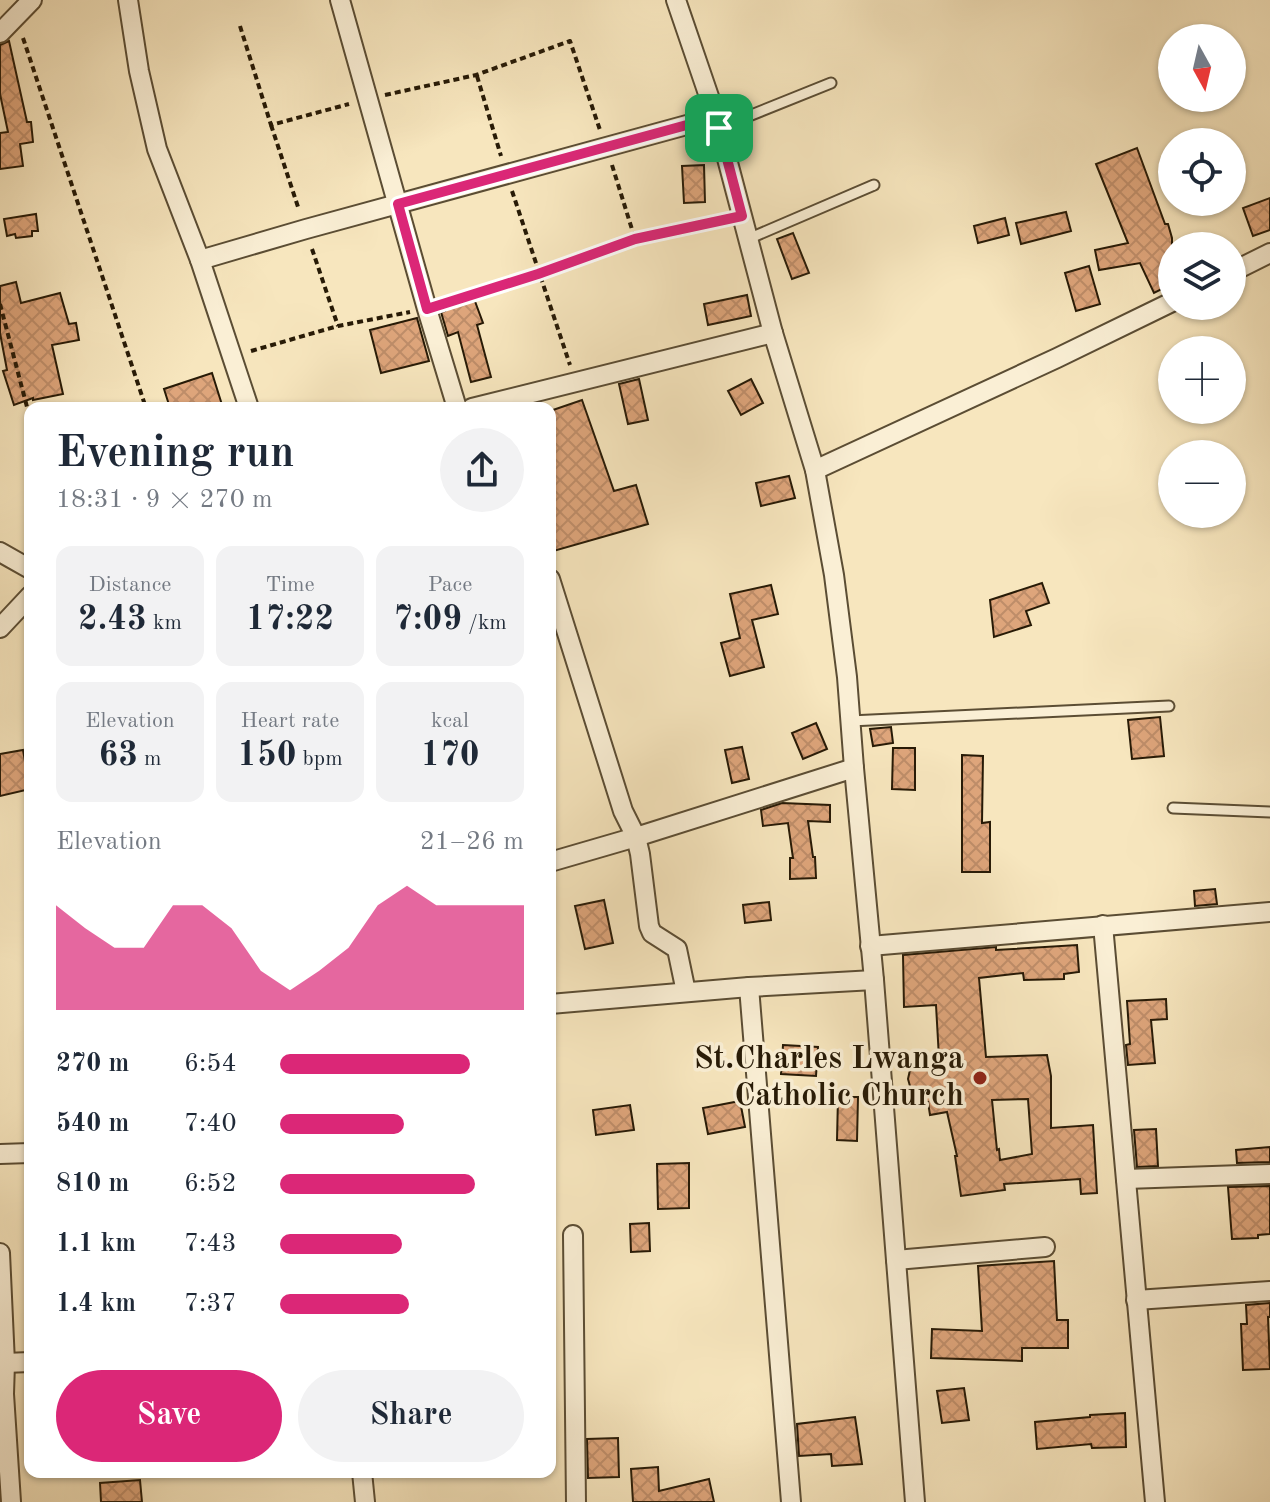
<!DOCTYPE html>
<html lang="en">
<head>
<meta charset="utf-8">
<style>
  :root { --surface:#fff; --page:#f2f2f3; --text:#1f2937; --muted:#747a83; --accent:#db2777 }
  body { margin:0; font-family:"Old Standard TT",serif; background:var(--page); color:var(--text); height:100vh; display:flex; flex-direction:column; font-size:30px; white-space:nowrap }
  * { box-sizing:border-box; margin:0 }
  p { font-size:26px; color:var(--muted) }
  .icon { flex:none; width:44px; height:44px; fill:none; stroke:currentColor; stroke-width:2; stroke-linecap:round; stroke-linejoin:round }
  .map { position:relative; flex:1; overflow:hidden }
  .drawer { position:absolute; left:24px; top:402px; width:532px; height:1076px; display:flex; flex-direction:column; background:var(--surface); border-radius:16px; box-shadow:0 2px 6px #0004 }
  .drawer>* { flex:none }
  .needle { width:52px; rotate:172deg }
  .buttons { position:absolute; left:1158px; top:24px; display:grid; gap:16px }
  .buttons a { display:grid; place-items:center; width:88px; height:88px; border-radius:50%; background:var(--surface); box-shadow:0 2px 6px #0004; font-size:40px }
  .pin { position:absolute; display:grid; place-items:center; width:68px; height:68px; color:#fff; margin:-34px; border-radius:16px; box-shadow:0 4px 12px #0006 }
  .round { display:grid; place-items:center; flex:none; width:84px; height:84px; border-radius:42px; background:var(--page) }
  .overview { display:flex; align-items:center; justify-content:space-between; height:136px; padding:0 32px }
  h1 { font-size:44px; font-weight:800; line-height:60px }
  .figures { display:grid; grid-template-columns:repeat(3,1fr); gap:12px; height:136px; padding:8px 32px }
  .figures div { display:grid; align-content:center; border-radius:16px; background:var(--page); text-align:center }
  .figures b { font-size:34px; font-weight:800 }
  .figures small { font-size:22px; font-weight:400 }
  .figures p { font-size:22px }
  .chart { height:224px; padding:16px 32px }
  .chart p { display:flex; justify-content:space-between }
  .chart svg { width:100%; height:144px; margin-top:8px; fill:var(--accent); opacity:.7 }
  .cta { display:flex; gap:16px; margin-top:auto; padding:16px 32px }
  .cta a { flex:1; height:92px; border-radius:48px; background:var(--accent); color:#fff; font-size:32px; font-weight:800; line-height:92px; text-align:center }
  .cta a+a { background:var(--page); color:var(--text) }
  ul { padding:0 32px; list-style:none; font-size:26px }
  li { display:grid; grid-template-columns:128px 96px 1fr; align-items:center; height:60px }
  li i { height:20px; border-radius:10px; background:var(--accent) }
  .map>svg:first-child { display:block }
</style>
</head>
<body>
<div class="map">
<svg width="1270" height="1502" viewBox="0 0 1270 1502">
  <defs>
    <pattern id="building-cross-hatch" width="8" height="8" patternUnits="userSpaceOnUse" patternTransform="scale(2)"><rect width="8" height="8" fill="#dea57b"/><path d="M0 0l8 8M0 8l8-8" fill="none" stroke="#be8d69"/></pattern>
  </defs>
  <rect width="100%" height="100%" fill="#f7e6be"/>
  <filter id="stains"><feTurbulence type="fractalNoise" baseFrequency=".0025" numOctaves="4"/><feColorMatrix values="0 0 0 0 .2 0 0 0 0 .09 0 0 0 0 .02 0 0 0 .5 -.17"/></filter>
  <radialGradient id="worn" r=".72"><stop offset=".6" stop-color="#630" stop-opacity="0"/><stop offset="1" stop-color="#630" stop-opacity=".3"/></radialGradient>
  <g fill="url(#building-cross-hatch)" stroke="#271a06" stroke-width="2" fill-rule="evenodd">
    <path d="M9,41l18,81h4l2,20 -13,2 3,22 -23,3v-36l8,-1 -8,-38v-49z"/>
    <path d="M1137,148l28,76h3l4,14v46l-18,9 -14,-30 -41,7 -4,-20 33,-7 -32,-79z"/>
    <path d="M704,165l1,37 -21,1 -2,-37z"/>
    <path d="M1270,198v32l-17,6 -10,-28z"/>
    <path d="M1066,212l5,19 -50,13 -5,-21z"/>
    <path d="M36,214l2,17h-6v5l-16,2 -1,-4 -8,2 -3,-17z"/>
    <path d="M1005,218l4,17 -31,8 -4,-17z"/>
    <path d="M793,233l16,40 -17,6 -15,-40z"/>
    <path d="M1089,266l11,38 -24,7 -11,-38z"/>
    <path d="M16,282l5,21 39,-10 9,31 7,-1 3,17 -27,5 11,49 -30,6v-2l-19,7 -11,-34 4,-1 -7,-37v-47z"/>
    <path d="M747,295l4,21 -43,9 -4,-21z"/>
    <path d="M473,296l10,27 -6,2 14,52 -20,5 -13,-50 -10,4 -7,-24 4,-1 -1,-4z"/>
    <path d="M417,318l12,43 -48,12 -11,-43z"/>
    <path d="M212,373l11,35h-53l-6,-19z"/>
    <path d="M639,379l9,41 -20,4 -9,-40z"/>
    <path d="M751,379l12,24 -22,12 -13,-24z"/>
    <path d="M582,400l32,91 22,-6 12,39 -98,28v-141z"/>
    <path d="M789,476l6,22 -34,8 -5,-23z"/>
    <path d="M1042,583l7,20 -23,8 5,14 -37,12 -4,-37z"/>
    <path d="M771,585l7,29 -26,6 12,47 -34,9 -9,-33 19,-5 -10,-44z"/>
    <path d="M1160,717l4,39 -32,3 -4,-39z"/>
    <path d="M816,723l11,26 -24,10 -11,-26z"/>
    <path d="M891,727l2,16 -20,3 -3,-17z"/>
    <path d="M742,747l7,32 -17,4 -7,-33z"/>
    <path d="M893,748h22v42l-23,-1z"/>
    <path d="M23,750l7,39 -30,7v-42z"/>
    <path d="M962,755l21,1 -1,67 8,-1v50h-28z"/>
    <path d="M782,803l48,2v17l-22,-1 5,36h2l1,21 -26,1v-21h3l-5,-35 -25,3 -2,-16z"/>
    <path d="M1215,889l2,15 -22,2 -1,-15z"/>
    <path d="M604,900l9,43 -28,6 -10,-43z"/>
    <path d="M769,902l2,18 -26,3 -2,-18z"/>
    <path d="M1077,945l2,27 -15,2v5l-40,1 -1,-7 -44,5 7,79 61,-2 4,21v52l42,-3 4,68 -16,1 -1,-15 -76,5 1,6 -44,6 -6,-40h2l-10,-44 -17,3 -2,-13 -13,2 -7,-25 4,-18 27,-3 -3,-53 -32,2 -1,-52 93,-8v3zM1028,1099l4,55 -32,6 -1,-11 -2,1 -5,-50z"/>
    <path d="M1166,999l1,20 -16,1 4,43 -27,2 -2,-20 4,-1 -3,-43z"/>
    <path d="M783,1045l35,2 -2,29 -35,-2z"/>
    <path d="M838,1097h20l-1,44 -20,-1z"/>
    <path d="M740,1101l5,26 -37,7 -5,-26z"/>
    <path d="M630,1105l4,25 -38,5 -3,-25z"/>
    <path d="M1156,1129l2,37 -21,1 -3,-37z"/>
    <path d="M1270,1147v15l-33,1 -1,-13z"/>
    <path d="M689,1163v45l-31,1 -1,-45z"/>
    <path d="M1270,1186v48l-12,1v3l-26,1 -4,-52z"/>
    <path d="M649,1223l1,28 -19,1 -1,-28z"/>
    <path d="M1054,1261l3,59h11v28h-46v13l-91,-3 1,-29 50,2 -4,-65z"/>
    <path d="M1270,1303v14h-2l2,52 -27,1 -2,-46h6l-1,-19z"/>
    <path d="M964,1388l5,32 -27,3 -5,-32z"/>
    <path d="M1125,1413l1,34 -34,1 -1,-4 -54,5 -2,-27 55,-5v-2z"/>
    <path d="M855,1417l7,47 -30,2 -1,-12 -32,2 -2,-32z"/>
    <path d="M618,1438l1,39 -31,1 -1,-39z"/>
    <path d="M658,1467l1,24 50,-12 5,23h-81l-2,-33z"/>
    <path d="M140,1480l2,22h-41l-1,-19z"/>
  </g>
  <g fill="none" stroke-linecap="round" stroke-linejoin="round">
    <g stroke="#5b4d34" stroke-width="13">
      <g id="service">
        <path d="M719,128l112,-45"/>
        <path d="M748,239l126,-54"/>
        <path d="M850,721l319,-15"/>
        <path d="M1173,808l97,4"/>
      </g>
    </g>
    <g stroke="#5b4d34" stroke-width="22">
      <g id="minor">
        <path d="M128,0l11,71 18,78 43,111 106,-31 410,-112"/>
        <path d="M340,0l87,309 30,99"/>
        <path d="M676,0l40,117 57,216 42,137 19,105 13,102 7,91 20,212 41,522"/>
        <path d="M0,33l32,-33"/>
        <path d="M200,260l49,148"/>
        <path d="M1232,272l38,-19"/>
        <path d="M472,408l301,-75"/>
        <path d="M815,470l242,-112 115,-56"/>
        <path d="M0,552l30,17"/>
        <path d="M550,579l73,232 13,26 4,17 9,72 3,7 25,16 9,43"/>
        <path d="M0,628l30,-32"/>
        <path d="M550,862l86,-25 218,-69"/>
        <path d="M1103,925l52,577"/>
        <path d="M870,946l400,-34"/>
        <path d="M749,987l42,515"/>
        <path d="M550,1004l199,-17 125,-7"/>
        <path d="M0,1154l30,-1"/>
        <path d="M1126,1179l144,-5"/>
        <path d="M573,1235l3,267"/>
        <path d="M0,1253l5,110 -1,31 7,108"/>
        <path d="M896,1260l149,-13"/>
        <path d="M1136,1300l134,-9"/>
        <path d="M5,1363l25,-1"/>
        <path d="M362,1472l3,30"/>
      </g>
    </g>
    <g stroke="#271a06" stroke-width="4" stroke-dasharray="6 4" stroke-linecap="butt">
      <path d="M240,26l31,99 78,-21"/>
      <path d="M23,38l123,370"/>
      <path d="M477,76l24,80"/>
      <path d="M385,95l91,-20 94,-34 30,89"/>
      <path d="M271,125l28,85"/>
      <path d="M612,165l23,74"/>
      <path d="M512,191l58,174"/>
      <path d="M312,249l26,77"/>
      <path d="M445,303l93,-29 97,-35 89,-19"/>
      <path d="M0,304l27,103 3,6"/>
      <path d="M251,351l87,-25 72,-14"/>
    </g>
    <use href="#service" stroke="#faefd5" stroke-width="9"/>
    <use href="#minor" stroke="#faefd5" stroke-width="18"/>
  </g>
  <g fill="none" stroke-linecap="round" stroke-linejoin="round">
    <g stroke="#fff" stroke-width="16">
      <path id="route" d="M716,117l26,99 -107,23 -97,35 -111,35 -29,-105z"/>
    </g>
    <use href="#route" stroke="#db2777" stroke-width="10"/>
  </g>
  <circle fill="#8f2418" stroke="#faefd5" stroke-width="3" cx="980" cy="1078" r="8"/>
  <g text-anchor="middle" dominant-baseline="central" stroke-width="7" stroke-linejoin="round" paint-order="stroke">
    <g font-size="32" font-weight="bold" fill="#271a06" stroke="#faefd5" text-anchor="end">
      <text x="964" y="1060">St.Charles Lwanga<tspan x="964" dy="37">Catholic Church</tspan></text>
    </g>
  </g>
  <rect width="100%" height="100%" filter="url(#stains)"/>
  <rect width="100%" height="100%" fill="url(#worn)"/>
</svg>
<div class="buttons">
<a><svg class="needle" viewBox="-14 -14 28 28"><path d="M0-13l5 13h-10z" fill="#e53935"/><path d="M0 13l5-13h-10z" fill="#747a83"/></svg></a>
<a><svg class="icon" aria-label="locate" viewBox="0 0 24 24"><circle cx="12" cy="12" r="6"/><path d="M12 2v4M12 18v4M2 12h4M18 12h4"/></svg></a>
<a><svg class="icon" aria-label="layers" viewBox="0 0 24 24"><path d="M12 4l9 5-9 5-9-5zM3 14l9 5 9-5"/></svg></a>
<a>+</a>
<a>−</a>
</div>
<div class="pin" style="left:719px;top:128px;background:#1e9e55"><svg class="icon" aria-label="arrive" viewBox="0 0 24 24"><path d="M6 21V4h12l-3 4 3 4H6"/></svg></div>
<section class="drawer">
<div class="overview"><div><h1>Evening run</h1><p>18:31 · 9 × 270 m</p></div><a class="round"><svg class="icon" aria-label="share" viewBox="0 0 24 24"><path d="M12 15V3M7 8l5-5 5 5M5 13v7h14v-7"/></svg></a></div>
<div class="figures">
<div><p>Distance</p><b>2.43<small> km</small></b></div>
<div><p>Time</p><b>17:22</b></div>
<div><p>Pace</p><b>7:09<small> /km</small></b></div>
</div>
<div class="figures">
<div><p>Elevation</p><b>63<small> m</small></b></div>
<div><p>Heart rate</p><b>150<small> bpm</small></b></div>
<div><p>kcal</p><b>170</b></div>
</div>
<div class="chart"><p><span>Elevation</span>21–26 m</p>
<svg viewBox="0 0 160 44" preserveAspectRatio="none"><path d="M0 44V12L10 19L20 25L30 25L40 12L50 12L60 19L70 32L80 38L90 32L100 25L110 12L120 6L130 12L140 12L150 12L160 12V44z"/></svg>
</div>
<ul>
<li><b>270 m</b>6:54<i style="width:78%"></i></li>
<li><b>540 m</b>7:40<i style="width:51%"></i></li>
<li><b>810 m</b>6:52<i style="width:80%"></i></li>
<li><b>1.1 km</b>7:43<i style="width:50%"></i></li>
<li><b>1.4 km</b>7:37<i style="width:53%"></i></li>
</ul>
<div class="cta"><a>Save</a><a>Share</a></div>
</section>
</div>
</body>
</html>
